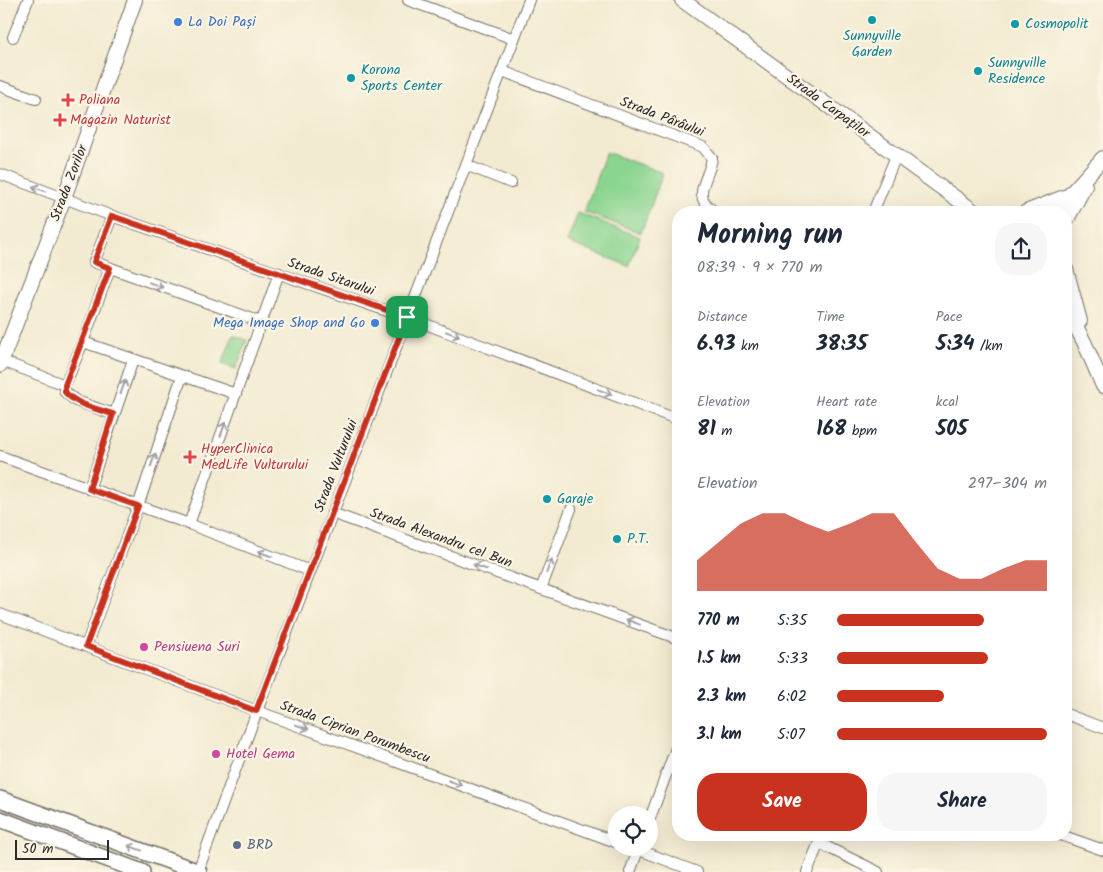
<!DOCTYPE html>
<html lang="en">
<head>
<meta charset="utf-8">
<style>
  :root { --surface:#fff; --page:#f6f6f7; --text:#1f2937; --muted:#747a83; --accent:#c8321e }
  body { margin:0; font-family:Kalam,sans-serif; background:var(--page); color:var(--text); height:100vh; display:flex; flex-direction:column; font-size:19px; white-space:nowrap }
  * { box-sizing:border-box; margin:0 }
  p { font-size:16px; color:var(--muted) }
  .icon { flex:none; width:28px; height:28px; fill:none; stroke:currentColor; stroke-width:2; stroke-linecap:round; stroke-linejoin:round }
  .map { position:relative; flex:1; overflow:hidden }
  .sheet { position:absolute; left:672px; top:206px; width:400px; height:635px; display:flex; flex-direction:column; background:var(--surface); border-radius:20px; box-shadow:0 5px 20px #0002 }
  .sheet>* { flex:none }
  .tools { position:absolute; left:608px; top:806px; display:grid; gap:10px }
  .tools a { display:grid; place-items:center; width:50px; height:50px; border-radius:50%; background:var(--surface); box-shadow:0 5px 20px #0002; font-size:25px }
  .scale { position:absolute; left:15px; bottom:12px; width:94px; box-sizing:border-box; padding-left:5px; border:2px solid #2b2b2b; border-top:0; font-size:14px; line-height:18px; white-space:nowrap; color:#2b2b2b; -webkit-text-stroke:4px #fcf5e5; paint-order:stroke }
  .pin { position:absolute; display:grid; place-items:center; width:42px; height:42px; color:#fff; margin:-21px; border-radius:10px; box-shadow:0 2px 8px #0006 }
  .round { display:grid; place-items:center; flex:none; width:52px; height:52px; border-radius:20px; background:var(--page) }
  .headline { display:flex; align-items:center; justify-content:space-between; height:85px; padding:0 25px }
  h1 { font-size:28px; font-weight:600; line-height:38px }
  .metrics { display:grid; grid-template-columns:repeat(3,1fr); gap:8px; height:85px; padding:5px 25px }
  .metrics div { display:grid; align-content:center }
  .metrics b { font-size:21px; font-weight:600 }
  .metrics small { font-size:14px; font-weight:400 }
  .metrics p { font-size:14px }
  .chart { height:140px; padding:10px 25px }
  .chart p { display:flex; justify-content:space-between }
  .chart svg { width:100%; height:90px; margin-top:5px; fill:var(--accent); opacity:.7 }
  .action { display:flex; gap:10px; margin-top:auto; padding:10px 25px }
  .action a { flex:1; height:58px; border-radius:20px; background:var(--accent); color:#fff; font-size:20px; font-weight:600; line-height:58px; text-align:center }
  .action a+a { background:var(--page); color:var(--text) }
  ul { padding:0 25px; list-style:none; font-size:16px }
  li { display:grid; grid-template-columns:80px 60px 1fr; align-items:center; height:38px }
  li i { height:12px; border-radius:6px; background:var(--accent) }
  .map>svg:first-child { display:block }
</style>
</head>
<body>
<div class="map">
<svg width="1103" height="872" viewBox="0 0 1103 872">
  <rect width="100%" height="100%" fill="#fcf5e5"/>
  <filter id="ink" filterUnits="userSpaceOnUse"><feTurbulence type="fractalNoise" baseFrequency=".02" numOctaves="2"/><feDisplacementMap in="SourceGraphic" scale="10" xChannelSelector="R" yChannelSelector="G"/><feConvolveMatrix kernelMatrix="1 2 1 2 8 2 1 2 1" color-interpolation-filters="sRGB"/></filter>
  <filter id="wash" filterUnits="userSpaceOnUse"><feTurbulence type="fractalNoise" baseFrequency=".0096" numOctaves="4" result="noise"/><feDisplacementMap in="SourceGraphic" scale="20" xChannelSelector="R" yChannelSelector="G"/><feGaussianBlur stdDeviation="1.12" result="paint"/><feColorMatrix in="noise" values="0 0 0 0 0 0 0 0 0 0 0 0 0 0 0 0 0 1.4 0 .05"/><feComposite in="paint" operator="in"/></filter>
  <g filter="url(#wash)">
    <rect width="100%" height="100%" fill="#f3ebd1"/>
    <g fill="#8cd591" stroke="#5c805e">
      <path d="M606,152l57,21 -22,60 -57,-21z"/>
      <path d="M578,213l62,24 -11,29 -62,-24z"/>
      <path d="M233,335l14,5 -11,29 -14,-5z"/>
    </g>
  </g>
  <g filter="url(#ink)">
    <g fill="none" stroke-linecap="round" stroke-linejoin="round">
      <g stroke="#716e65" stroke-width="12">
        <g id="street">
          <path d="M408,0l106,39"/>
          <path d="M13,37l15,-37"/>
          <path d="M502,71l201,76 9,11c-3,23 -23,37 3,54"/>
          <path d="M0,86l36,13"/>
          <path d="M466,165l45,18"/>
          <path d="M0,174l112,42 316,109 251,95"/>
          <path d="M873,212l23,-56"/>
          <path d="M112,216l-18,46 167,60"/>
          <path d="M83,342l27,-74"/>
          <path d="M2,361l63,24"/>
          <path d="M113,414l-37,-13 -11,-9v-7l18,-43 153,52"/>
          <path d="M0,456l189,68 121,47"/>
          <path d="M89,489l44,-129"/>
          <path d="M332,513l347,126"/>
          <path d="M189,524l90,-251"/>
          <path d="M541,589l30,-80"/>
          <path d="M0,614l257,97 359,131"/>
          <path d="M86,646l52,-140 44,-130"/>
          <path d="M1066,714l37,14"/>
          <path d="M649,821l30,-81"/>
          <path d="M1061,835l42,15"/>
          <path d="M819,843l59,29"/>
          <path d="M634,848l63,24"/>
          <path d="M198,871l59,-160 272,-711"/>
          <path d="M630,872l9,-24"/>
          <path d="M807,872l15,-37"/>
        </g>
      </g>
      <g stroke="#716e65" stroke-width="16">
        <g id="secondary">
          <path d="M682,0l293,212"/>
          <path d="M1026,212l38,-15"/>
          <path d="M1054,212l49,-54"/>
          <path d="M1066,221l19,-35"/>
          <path d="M1066,269l14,52"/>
          <path d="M1066,307l19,37 18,42"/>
          <path d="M0,365l64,-167 71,-198"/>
        </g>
      </g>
      <g stroke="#716e65" stroke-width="18">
        <g id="primary">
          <path d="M0,799l199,73"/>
          <path d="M0,819l142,53"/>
        </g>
      </g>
      <use href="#street" stroke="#fff" stroke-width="10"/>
      <use href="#secondary" stroke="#fff" stroke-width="14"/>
      <use href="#primary" stroke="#fff" stroke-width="15"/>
    </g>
    <defs><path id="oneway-shaft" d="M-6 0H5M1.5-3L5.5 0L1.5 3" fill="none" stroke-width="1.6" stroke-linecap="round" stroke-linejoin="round" transform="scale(1.25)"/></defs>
    <g stroke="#a0a0a0">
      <use href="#oneway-shaft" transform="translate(39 189) rotate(-160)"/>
      <use href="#oneway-shaft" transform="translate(156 285) rotate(20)"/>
      <use href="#oneway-shaft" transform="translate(453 334) rotate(21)"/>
      <use href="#oneway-shaft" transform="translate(123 387) rotate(-70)"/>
      <use href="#oneway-shaft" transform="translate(605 392) rotate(21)"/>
      <use href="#oneway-shaft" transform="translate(223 429) rotate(-70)"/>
      <use href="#oneway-shaft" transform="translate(153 460) rotate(-71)"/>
      <use href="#oneway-shaft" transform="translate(265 554) rotate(-159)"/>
      <use href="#oneway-shaft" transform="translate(549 566) rotate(-69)"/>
      <use href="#oneway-shaft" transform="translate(480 567) rotate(-161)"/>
      <use href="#oneway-shaft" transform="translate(633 622) rotate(-160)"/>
      <use href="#oneway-shaft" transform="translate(302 727) rotate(20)"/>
      <use href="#oneway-shaft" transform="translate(455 783) rotate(20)"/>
      <use href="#oneway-shaft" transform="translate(135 848) rotate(-160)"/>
    </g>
  </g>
  <g fill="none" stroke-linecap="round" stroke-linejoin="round" filter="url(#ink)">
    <g stroke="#fff" stroke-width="10">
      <path id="route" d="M112,216l295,101 -151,394 -170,-65 52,-140 -49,-17 24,-75c-15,-5 -37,-9 -48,-22v-7l45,-117 -16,-6z"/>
    </g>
    <use href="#route" stroke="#c8321e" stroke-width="6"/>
  </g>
  <g fill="#0f9aa8" stroke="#fcf5e5" stroke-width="2">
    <circle cx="872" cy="20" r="5"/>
    <circle cx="1015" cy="24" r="5"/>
    <circle cx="978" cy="71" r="5"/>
    <circle cx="351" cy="78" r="5"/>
    <circle cx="547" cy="499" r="5"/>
    <circle cx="617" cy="539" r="5"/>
  </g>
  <g fill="#3f7fe0" stroke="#fcf5e5" stroke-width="2">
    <circle cx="178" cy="22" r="5"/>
    <circle cx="375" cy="323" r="5"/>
  </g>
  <g fill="#e0444e" stroke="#fcf5e5" stroke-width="2">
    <path d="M65.5 92.5h5v5h5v5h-5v5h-5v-5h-5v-5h5z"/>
    <path d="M57.5 112.5h5v5h5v5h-5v5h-5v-5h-5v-5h5z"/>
    <path d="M187.5 449.5h5v5h5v5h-5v5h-5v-5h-5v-5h5z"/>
  </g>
  <g fill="#d1479c" stroke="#fcf5e5" stroke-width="2">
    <circle cx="144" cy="647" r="5"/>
    <circle cx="216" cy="754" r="5"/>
  </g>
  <circle fill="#5c6f8a" stroke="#fcf5e5" stroke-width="2" cx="237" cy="845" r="5"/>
  <g text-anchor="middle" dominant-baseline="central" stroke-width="4.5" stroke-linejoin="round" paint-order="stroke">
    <g font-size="14" fill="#366cbe" stroke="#fcf5e5" text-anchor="start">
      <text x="188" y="22">La Doi Pași</text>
      <text x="365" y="323" text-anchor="end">Mega Image Shop and Go</text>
    </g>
    <g font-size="14" fill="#0d838f" stroke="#fcf5e5" text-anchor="start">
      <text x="1025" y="24">Cosmopolit</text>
      <text x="872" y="36" text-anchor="middle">Sunnyville<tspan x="872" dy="16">Garden</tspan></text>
      <text x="988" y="63">Sunnyville<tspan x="988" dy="16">Residence</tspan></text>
      <text x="361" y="70">Korona<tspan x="361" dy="16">Sports Center</tspan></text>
      <text x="557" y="499">Garaje</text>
      <text x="627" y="539">P.T.</text>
    </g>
    <g font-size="14" fill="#be3a42" stroke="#fcf5e5" text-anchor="start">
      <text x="79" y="100">Poliana</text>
      <text x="70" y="120">Magazin Naturist</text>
      <text x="201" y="449">HyperClinica<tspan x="201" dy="16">MedLife Vulturului</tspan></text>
    </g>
    <g font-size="14" fill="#2b2b2b" stroke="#fcf5e5">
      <text transform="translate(828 106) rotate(36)">Strada Carpaților</text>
      <text transform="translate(662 117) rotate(21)">Strada Pârâului</text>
      <text transform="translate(69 183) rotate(-69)">Strada Zorilor</text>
      <text transform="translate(331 277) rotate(19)">Strada Sitarului</text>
      <text transform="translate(336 466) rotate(-69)">Strada Vulturului</text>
      <text transform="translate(441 538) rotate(20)">Strada Alexandru cel Bun</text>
      <text transform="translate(355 732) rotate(20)">Strada Ciprian Porumbescu</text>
    </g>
    <g font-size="14" fill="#b23c85" stroke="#fcf5e5" text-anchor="start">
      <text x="154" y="647">Pensiuena Suri</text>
      <text x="226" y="754">Hotel Gema</text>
    </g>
    <g font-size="14" fill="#4e5e75" stroke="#fcf5e5" text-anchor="start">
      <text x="247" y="845">BRD</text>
    </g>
  </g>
</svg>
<div class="tools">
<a><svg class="icon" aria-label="locate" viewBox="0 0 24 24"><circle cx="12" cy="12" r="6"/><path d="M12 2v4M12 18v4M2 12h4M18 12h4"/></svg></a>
</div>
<div class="scale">50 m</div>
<div class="pin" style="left:407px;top:317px;background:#1e9e55"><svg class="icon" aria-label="arrive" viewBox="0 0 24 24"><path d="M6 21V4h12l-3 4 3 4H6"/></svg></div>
<section class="sheet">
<div class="headline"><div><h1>Morning run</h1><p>08:39 · 9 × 770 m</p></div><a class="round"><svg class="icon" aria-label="share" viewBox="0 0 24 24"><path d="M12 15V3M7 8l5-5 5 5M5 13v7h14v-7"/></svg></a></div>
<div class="metrics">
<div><p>Distance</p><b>6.93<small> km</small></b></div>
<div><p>Time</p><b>38:35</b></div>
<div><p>Pace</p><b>5:34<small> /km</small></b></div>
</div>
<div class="metrics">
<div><p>Elevation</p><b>81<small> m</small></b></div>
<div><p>Heart rate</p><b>168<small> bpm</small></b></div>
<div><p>kcal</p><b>505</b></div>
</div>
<div class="chart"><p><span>Elevation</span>297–304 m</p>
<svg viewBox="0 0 160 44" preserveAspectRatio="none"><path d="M0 44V29L10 20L20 11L30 6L40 6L50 11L60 15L70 11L80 6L90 6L100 20L110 33L120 38L130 38L140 33L150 29L160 29V44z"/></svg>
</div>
<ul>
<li><b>770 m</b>5:35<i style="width:70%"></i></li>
<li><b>1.5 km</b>5:33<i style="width:72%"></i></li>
<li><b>2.3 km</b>6:02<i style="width:51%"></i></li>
<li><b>3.1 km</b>5:07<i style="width:100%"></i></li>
</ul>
<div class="action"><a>Save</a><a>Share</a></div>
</section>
</div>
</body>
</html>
